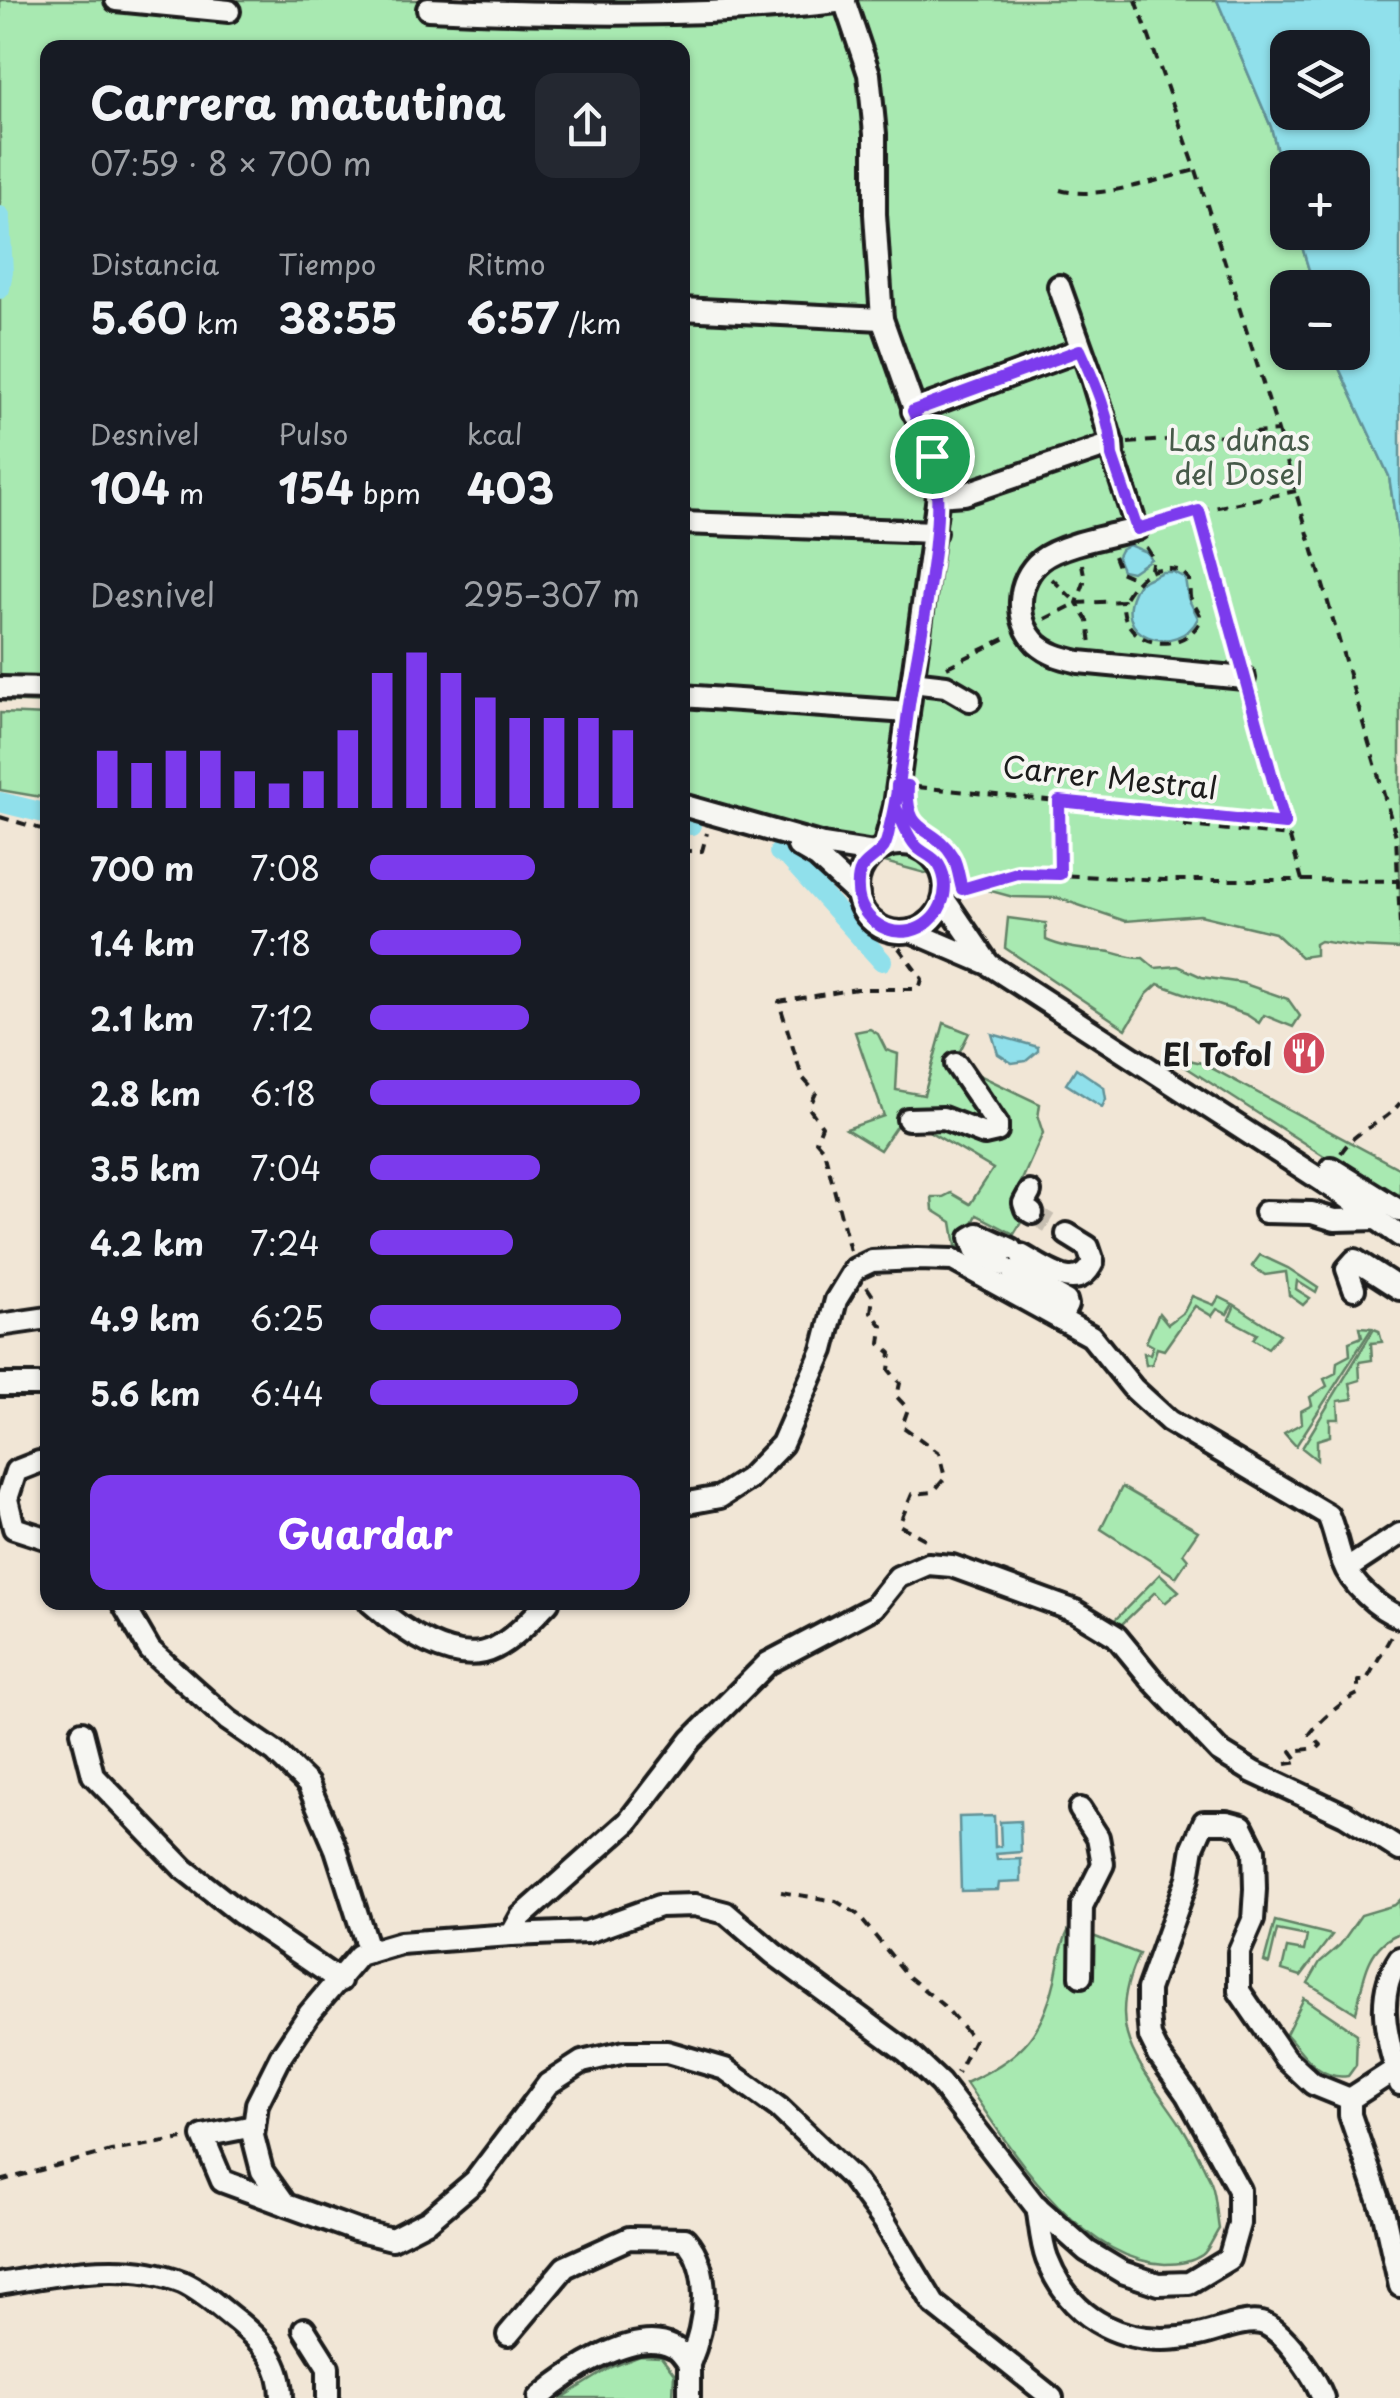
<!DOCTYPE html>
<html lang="es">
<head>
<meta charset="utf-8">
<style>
  :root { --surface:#171b24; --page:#242831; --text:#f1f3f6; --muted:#9ea1a6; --accent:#7c3aed }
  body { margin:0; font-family:"Playpen Sans",sans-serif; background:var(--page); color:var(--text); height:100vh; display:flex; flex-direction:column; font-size:38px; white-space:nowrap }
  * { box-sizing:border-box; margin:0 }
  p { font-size:32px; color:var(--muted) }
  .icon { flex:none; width:55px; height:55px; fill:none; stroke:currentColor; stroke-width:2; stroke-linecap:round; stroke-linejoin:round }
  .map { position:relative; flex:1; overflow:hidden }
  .drawer { position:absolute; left:40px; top:40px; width:650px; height:1570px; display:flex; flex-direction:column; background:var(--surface); border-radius:20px; box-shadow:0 2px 8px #0004 }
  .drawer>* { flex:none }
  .buttons { position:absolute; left:1270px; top:30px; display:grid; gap:20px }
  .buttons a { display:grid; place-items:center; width:100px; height:100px; border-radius:20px; background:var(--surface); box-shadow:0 2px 8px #0004; font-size:50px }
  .pin { position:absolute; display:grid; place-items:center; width:85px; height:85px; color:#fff; margin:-42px; border:5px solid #fff; border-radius:50%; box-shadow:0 2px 10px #0007 }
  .round { display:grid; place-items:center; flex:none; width:105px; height:105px; border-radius:20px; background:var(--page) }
  .summary { display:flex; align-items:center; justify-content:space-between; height:170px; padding:0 50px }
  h1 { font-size:45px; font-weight:700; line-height:75px }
  .stats { display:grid; grid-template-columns:repeat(3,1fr); gap:15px; height:170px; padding:10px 50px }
  .stats div { display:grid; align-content:center }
  .stats b { font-size:42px; font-weight:700 }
  .stats small { font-size:28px; font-weight:400 }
  .stats p { font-size:28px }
  .chart { height:280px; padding:20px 50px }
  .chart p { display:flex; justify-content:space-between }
  .chart svg { width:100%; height:180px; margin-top:10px; stroke:var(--accent); stroke-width:6 }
  .cta { display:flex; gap:20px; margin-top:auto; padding:20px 50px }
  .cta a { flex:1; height:115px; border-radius:20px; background:var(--accent); color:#fff; font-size:40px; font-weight:700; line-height:115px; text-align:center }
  ul { padding:0 50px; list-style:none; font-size:32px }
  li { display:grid; grid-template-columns:160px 120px 1fr; align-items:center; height:75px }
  li i { height:25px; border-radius:12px; background:var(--accent) }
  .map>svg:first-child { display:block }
</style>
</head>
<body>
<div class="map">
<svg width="1400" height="2398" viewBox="0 0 1400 2398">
  <rect width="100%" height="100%" fill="#f1e6d6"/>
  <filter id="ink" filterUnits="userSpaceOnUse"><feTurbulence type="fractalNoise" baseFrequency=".01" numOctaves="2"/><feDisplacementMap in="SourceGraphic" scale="20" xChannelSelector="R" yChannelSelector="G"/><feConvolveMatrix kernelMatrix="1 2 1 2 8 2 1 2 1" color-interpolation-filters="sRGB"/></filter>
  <g filter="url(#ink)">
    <g fill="#a8e9b1" stroke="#628266" stroke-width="2.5">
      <path d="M0,0h1217l54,127 16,64 1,41 10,1 16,54 -26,1v64l44,1 57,123 11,74v399l-42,-2 -38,-6 -5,3v11l-14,2 -26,-24 -75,-18 -75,6 -67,-23 -45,-1 -330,-90 -1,-759h-634l-1,655 -47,-2z"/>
      <path d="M0,713l47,2v83l-47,-8z"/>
      <path d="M1008,918l38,5v17c17,8 38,10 56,11 14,0 24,8 41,7l12,10 23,-2 24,11 40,6 46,16 12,17 -7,11 -29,-12 -5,8 -12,-8 -89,-31 -11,10 -21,35 -121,-81z"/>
      <path d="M944,1023l25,10 -15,30 86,41 -2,14 5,15 -25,56 19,7 -23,38 -37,-19 -17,32 -4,-1 -4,-24 -19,-12 -1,-13h11l8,-4 19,11 23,-35 -90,-53 -23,34 -34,-21 38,-13 -29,-84 15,-3 8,5 8,16 12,4 -2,36 28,5z"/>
      <path d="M1167,1055l35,8 198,106v31l-62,-35z"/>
      <path d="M1260,1255l28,13 30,20 -2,5 -19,-12 -1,8 14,9 -7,7 -14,-10 -3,-23 -21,3 -13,-9z"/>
      <path d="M1192,1296l22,9 5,-8 14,7 -6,10 -10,-5 -5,7 -17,-10 -31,44 -7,-2 -5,16 -6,1 -2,-12 6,1 3,-8 -7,-4 13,-29 9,11 16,-12z"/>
      <path d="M1235,1305l45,29 -12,14 -15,-9 4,-5 -28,-15z"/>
      <path d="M1360,1327l12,1 -76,118 -12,-13 18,-10 -1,-12 11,-6 -2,-8 17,-11 -3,-7 12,-6 1,-11 13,-7 -1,-13 13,-5z"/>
      <path d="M1374,1329l5,2 3,11 -11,1 1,17 -13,2 1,18 -10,3 3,16 -15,2 1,18h-9v17l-13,4v20l-15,-12z"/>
      <path d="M1122,1487l76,44 -15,22 5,6 -12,18 -75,-48z"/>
      <path d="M1160,1574l19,17 -14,12 -10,-11 -35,34 -7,-4z"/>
      <path d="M1400,1900v33c-34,12 -37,49 -44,80l-48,-30 12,-21 20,-17 21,-30 34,-10z"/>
      <path d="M1275,1921l57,14 -31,41 -19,-6 5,-22 17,3 3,-15 -30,-6 -8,34 -5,-2z"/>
      <path d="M1070,1927l69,27c-36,76 -2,106 40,168 11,16 21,37 29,54 8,14 8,36 11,53 -5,7 -10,21 -17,26 -10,7 -25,9 -37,9 -87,-4 -154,-115 -199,-181 52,-25 75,-44 89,-103 4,-19 6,-36 15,-53z"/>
      <path d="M1304,1998l53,36 -1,31 -8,11c-30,5 -44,-23 -62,-42z"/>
      <path d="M640,2356l21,1 13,17 -1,24h-111l50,-31z"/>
    </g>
    <g fill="#90e0eb" stroke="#629298" stroke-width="2.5" fill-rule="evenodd">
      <path d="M1217,0h183v550l-11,-74 -57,-123 20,-1v-64l-38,-1 -16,-54 54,-1v-64h-64l-1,23 -16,-64zM1288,48h64v64h-64z"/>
      <path d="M1129,545l17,7 5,7 -19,13 -10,-2 -5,-12 4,-8z"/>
      <path d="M1162,572h11l12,6 3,20 10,20c-18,40 -95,22 -59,-35z"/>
      <path d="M992,1034l46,13v4l-12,10 -14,2 -14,-9z"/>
      <path d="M1076,1068l28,19 2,12 -4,8 -36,-23z"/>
      <path d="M994,1816l1,31 6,-1 -1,-24 20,-1 1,31 -25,2 1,6 24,-1v23l-22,1 -1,7 -37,1 -2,-74z"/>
    </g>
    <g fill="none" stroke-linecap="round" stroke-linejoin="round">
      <g stroke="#90e0eb" stroke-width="20">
        <path d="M0,216l3,56 -3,17"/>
        <path d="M0,802l48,12"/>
        <path d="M682,823l9,2"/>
        <path d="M779,852l11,7 92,102"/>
      </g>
      <path stroke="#c6beb1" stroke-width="20" stroke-dasharray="20 10" stroke-linecap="butt" d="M1032,1213l35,21"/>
      <g stroke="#1c1c1c" stroke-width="28">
        <g id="minor">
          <path d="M116,0l113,11"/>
          <path d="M844,0l25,74 6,60v80l7,105 54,152 2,25 -43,310 -11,42"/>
          <path d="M428,9c140,6 278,9 417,-8"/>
          <path d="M1059,286l32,89 21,69 1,12 24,73c-27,7 -76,15 -96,31 -25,20 -27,61 -4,84 12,11 26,14 42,18l165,16"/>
          <path d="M682,309l200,10"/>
          <path d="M913,411l167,-61"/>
          <path d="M938,496l26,-2 148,-50"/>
          <path d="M682,523l253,9"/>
          <path d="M912,682l34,4 24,14"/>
          <path d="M0,688l48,1"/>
          <path d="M682,696l226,16"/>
          <path d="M682,805l141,40 51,8"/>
          <circle cx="901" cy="888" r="44"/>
          <path d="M798,846l19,11 41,38"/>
          <path d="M944,899l43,63"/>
          <path d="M911,931l77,33 353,229 59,43"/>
          <path d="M908,1119l35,-1 41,16 13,-3v-7l-41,-60"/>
          <path d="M1331,1168l69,43"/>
          <path d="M1030,1192l-6,11 2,6 6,4"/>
          <path d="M1265,1212l47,1 23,7 44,-1"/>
          <path d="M1021,1255c23,12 56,41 72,7l-5,-15 -21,-13"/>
          <path d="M1002,1265l-26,-14 -5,-13 7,-4 33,15"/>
          <path d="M1012,1271l54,30 1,4 -7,14"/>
          <path d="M1354,1289l-7,-20 8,-9 45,29"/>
          <path d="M0,1325l48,-7"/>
          <path d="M0,1385h48"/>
          <path d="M48,1462h-9l-23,9 -9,28 7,29 34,11"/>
          <path d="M682,1504l38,-7 28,-18 34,-35 41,-94 13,-50 19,-31 17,-8 45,-2 36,1 138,76 42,52 36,33 159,94c7,16 9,32 15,47 8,22 35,47 57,55"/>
          <path d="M1347,1569l53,-35"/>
          <path d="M122,1602l28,48 78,70 47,32 33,32 28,65 33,103"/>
          <path d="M370,1602c29,26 85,67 125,46 20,-10 37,-30 53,-46"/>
          <path d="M82,1732l11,43 91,94 56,44 100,68"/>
          <path d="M1080,1809l18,28 5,27 -21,42 -1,70"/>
          <path d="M511,1935l76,-3 72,-26 36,-1 31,8 48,41 133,98 33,31 94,121 53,47 35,21 36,12 31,-1 40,-24 10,-35v-34l-52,-95 -27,-38 -10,-20 -2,-24v-24l40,-111 5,-31 11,-25h23l15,4 12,24 1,39 -2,31 -14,32v39l46,67 28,26 37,15"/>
          <path d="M1400,1958c-27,39 -12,83 0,126"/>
          <path d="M1396,2069l-46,30v16l34,99 16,72"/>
          <path d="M254,2126l-51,10 19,45 62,23"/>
          <path d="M1037,2206c3,17 4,37 10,53 25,64 81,89 147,77 20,-3 47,-17 67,-13 22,5 55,55 62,75"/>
          <path d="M0,2284c57,-10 126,-25 182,-2 20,9 39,27 56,40 25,21 44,40 44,76"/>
          <path d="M304,2329l24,38v31"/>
          <path d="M508,2335l57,-68 64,-29 56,1c29,33 20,87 4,125"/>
          <path d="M539,2398c29,-25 95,-71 134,-51 6,2 12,11 16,17v34"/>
          <path d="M1052,2398l-118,-94 -50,-83 -32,-43 -73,-70 -54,-39 -58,-17h-42l-43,10 -34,22 -73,97 -46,39 -37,19 -37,-9 -69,-25 -24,-34 -9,-35 4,-32 24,-48 28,-42 50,-59 41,-12 111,-8 10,-18 107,-95 63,-82 77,-77 106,-56 24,-30 30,-13 24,2 123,45 41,25 37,45 66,70 34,21 92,43 55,35"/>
        </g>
      </g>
      <g stroke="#1c1c1c" stroke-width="4" stroke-dasharray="10 8" stroke-linecap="butt">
        <path d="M1136,0l60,170 82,261 118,405 4,91"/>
        <path d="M1060,190c36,11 99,-11 136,-20"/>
        <path d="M1128,443l150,-12"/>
        <path d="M1199,511l97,-20"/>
        <path d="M1156,523l43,-12 41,150"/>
        <path d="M1146,547l7,11 -2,11"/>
        <path d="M1114,556l6,16 16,7"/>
        <path d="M1082,564l3,16 -8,23 11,18 3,23"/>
        <path d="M1052,579l25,24"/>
        <path d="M1045,619l32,-16 46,-2c-3,44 56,57 77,21v-7l-10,-18 -1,-18 -7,-8c-31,-8 -44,5 -59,30"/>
        <path d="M947,667l63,-31"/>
        <path d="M917,787l368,37"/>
        <path d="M1059,801l1,73"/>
        <path d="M1177,813v12l112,11"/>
        <path d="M0,817l48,14"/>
        <path d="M913,820l28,23 14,17 7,31"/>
        <path d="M682,851h20l5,-18"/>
        <path d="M1302,880l95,1"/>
        <path d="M962,889l55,-16 146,7h139l-53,-186"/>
        <path d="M884,928l10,12"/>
        <path d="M1341,1153c18,-28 39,-25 59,-50"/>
        <path d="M850,1251l-26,-101 -8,-9 6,-15 -13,-18 7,-15 -14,-16 -23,-75 78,-13h57l6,-3 2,-7 -23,-31"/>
        <path d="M867,1287l6,9 -2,16 11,14 -2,18 11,9 -2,17 11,13 -3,14 11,12 -6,17 37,27 6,25 -12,14 -21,2 -13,31 26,14 1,8"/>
        <path d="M1286,1764l13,-2 -8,-11 27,-3 3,-3 -11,-11c9,-13 34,-34 48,-40v-13h8l27,-48"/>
        <path d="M781,1892l55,9 21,13 52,63 36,30 29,33 -17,33"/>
        <path d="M0,2181l111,-30 72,-12"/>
      </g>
      <use href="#minor" stroke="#f6f6f2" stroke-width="20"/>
    </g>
  </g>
  <g fill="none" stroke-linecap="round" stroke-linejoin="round" filter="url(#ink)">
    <g stroke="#fff" stroke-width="20">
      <path id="route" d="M932,456c18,55 -14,187 -23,249 -6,40 -9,81 -19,120 -1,6 -3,17 -6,22 -13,17 -28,14 -26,43 1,26 26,46 52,41 29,-6 44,-41 29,-66 -6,-10 -16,-11 -23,-19 -9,-9 -15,-29 -21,-40l1,-3 1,-18 11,1c-3,52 25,37 45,71 5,9 6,22 9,32l55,-16 43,1 -1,-73 226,23 -86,-313 -62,18 -25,-73c0,-35 -18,-75 -32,-106l-167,61 19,45"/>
    </g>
    <use href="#route" stroke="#7c3aed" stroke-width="12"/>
  </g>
  <defs>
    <g id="restaurant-disc" transform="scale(2.25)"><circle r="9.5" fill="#d1495b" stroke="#f6f6f2"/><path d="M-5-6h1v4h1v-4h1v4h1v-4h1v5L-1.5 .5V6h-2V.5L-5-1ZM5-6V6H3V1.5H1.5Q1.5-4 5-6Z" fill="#fff"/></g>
  </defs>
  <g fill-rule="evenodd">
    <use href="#restaurant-disc" x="1304" y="1053"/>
  </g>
  <g text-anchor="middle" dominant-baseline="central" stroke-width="8" stroke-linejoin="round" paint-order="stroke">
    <g font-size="30" fill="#465a49" stroke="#f6f6f2">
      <text x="1239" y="438">Las dunas<tspan x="1239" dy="34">del Dosel</tspan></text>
    </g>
    <g font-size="30" fill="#1c1c1c" stroke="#f6f6f2">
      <text transform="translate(1110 776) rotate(6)">Carrer Mestral</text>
    </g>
    <g font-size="30" font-weight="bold" fill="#1c1c1c" stroke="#f6f6f2" text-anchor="end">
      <text x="1272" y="1053">El Tofol</text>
    </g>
  </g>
</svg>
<div class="buttons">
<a><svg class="icon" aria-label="layers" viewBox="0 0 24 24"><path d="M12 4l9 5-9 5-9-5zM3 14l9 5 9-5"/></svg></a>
<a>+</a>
<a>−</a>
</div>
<div class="pin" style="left:932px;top:456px;background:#1e9e55"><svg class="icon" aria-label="arrive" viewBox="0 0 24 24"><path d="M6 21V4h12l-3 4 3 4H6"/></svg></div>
<section class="drawer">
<div class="summary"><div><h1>Carrera matutina</h1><p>07:59 · 8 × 700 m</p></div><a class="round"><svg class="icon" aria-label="share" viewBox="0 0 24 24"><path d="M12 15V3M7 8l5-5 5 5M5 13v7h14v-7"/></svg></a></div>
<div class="stats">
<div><p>Distancia</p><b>5.60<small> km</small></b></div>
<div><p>Tiempo</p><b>38:55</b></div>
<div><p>Ritmo</p><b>6:57<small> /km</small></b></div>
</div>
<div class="stats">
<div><p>Desnivel</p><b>104<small> m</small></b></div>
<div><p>Pulso</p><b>154<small> bpm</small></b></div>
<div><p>kcal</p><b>403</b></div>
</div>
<div class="chart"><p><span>Desnivel</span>295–307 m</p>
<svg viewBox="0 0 160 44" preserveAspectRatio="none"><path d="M5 44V30M15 44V33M25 44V30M35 44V30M45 44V35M55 44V38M65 44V35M75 44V25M85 44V11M95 44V6M105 44V11M115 44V17M125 44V22M135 44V22M145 44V22M155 44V25"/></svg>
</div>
<ul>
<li><b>700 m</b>7:08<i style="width:61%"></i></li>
<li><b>1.4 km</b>7:18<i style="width:56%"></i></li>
<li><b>2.1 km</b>7:12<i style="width:59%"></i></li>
<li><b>2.8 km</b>6:18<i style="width:100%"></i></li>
<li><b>3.5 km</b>7:04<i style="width:63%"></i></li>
<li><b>4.2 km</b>7:24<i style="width:53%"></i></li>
<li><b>4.9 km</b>6:25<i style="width:93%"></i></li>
<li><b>5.6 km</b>6:44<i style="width:77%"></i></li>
</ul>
<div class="cta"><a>Guardar</a></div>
</section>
</div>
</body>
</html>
